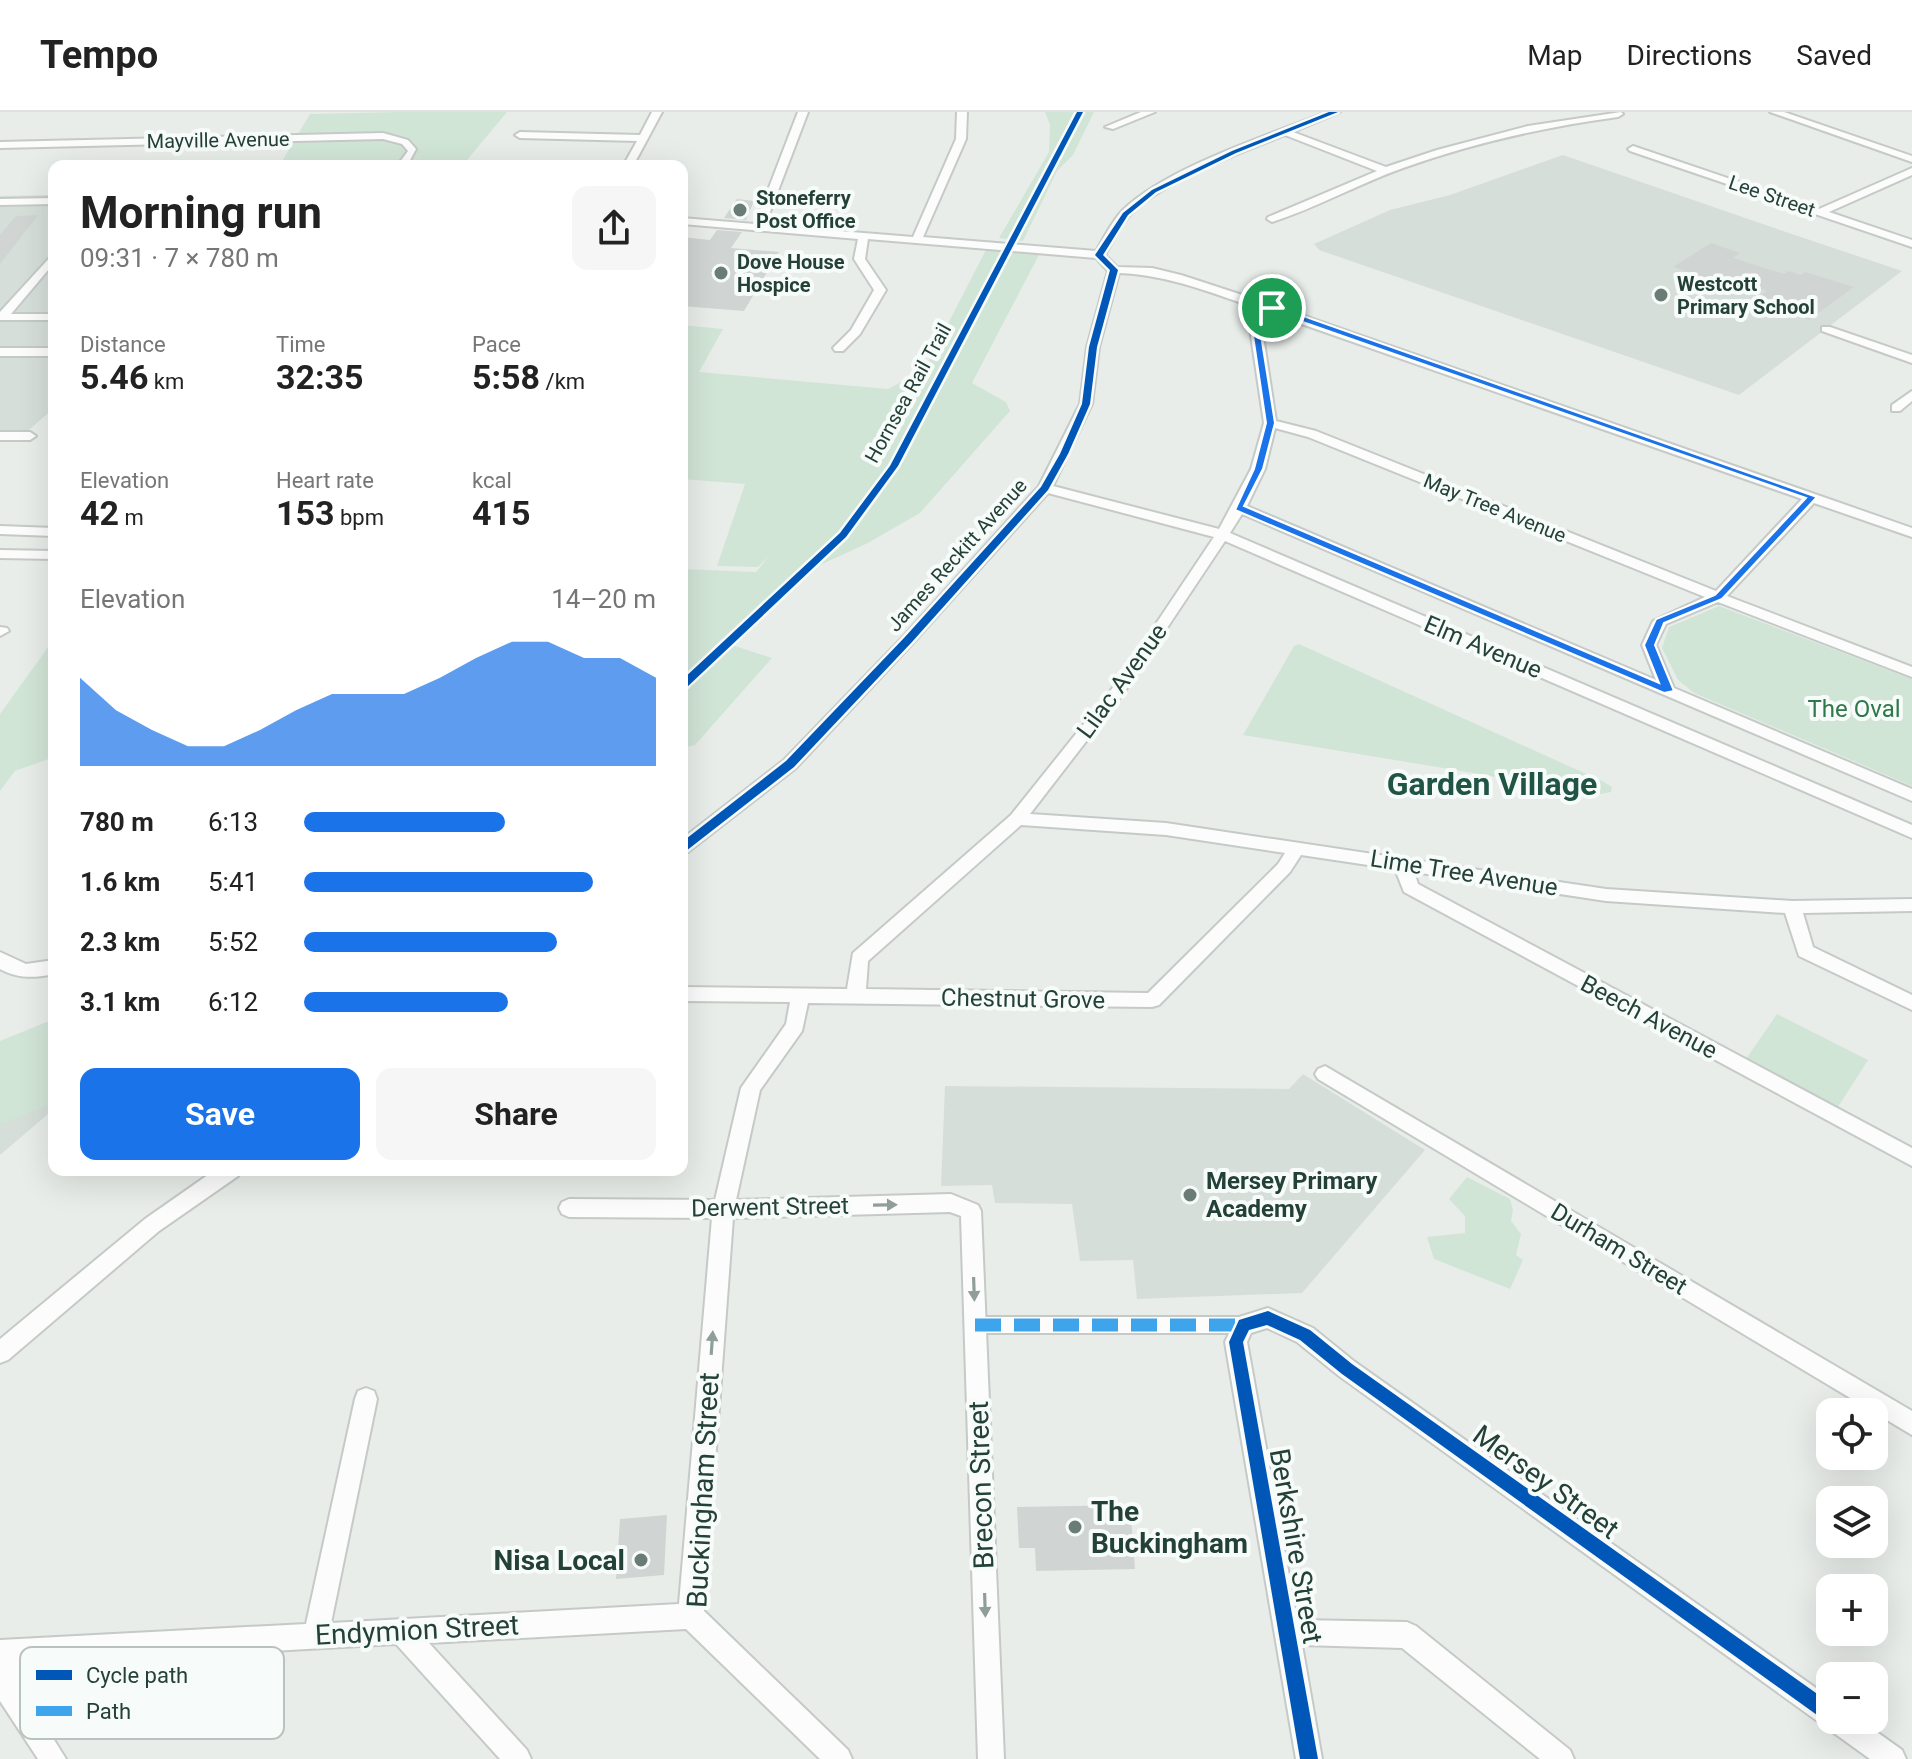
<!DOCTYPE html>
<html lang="en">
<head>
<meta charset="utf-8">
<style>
  :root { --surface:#fff; --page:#f6f6f6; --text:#222; --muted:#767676; --line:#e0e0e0; --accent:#1a73e8 }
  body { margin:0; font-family:Roboto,sans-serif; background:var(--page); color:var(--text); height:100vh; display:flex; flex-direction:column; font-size:30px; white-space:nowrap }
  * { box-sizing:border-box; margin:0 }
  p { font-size:26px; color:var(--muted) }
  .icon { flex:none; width:44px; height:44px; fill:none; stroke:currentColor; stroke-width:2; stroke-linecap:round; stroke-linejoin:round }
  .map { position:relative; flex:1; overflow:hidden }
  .details { position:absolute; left:48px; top:48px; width:640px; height:1016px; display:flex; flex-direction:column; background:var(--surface); border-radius:16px; box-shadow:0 8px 32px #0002 }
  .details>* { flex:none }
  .controls { position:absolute; left:1816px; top:1286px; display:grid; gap:16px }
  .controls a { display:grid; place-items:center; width:72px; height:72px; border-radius:16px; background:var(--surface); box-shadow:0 8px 32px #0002; font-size:40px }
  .pin { position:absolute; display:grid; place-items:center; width:68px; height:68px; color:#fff; margin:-34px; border:4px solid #fff; border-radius:50%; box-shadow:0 2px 8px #0007 }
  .round { display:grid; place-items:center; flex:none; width:84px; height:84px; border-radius:16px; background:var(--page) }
  .summary { display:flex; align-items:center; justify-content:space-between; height:136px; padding:0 32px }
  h1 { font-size:44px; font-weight:700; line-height:60px }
  .stats { display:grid; grid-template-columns:repeat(3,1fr); gap:12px; height:136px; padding:8px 32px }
  .stats div { display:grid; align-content:center }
  .stats b { font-size:34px; font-weight:700 }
  .stats small { font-size:22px; font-weight:400 }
  .stats p { font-size:22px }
  .chart { height:224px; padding:16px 32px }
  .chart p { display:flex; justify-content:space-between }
  .chart svg { width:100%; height:144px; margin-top:8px; fill:var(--accent); opacity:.7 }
  .action { display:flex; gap:16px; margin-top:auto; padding:16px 32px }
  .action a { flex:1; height:92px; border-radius:16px; background:var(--accent); color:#fff; font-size:32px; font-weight:700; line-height:92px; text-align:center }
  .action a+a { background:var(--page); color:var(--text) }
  ul { padding:0 32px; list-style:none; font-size:26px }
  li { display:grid; grid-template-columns:128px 96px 1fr; align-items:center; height:60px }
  li i { height:20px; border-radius:10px; background:var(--accent) }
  header { display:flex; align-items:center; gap:48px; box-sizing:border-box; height:112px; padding:0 40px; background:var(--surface); border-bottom:2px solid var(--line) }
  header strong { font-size:38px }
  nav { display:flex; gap:44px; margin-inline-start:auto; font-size:28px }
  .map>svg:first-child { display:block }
</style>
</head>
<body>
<header>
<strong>Tempo</strong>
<nav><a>Map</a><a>Directions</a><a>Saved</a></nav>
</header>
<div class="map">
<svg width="1912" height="1647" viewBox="0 0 1912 1647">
  <rect width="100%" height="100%" fill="#e8edea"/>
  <g fill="#d6deda">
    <path d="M1563,43l223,77 116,39 -163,124 -420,-145 -5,-6 76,-34 60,-15z"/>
    <path d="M54,83v213l-39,34h-15v-246z"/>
    <path d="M1303,962l122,76 -123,143 -165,6 -4,-39 -53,1 -8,-57 -77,-1 -3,-18 -51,1 4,-100 344,3z"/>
    <path d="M0,981l54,4v12l-54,46z"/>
  </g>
  <g fill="#d1e5d7">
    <path d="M399,0h108l-45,54h-67l4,-6 -118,3 29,-49z"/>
    <path d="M1045,0h49l-21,43 -16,16 -34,70 -24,-3 50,-86 1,-27z"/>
    <path d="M988,134l53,5 -69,132 34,19 4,9 -90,102 -52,30 -65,30 -74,71 43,14 -77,87 -13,3v-179l74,3 13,-16 -11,11 -41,-1 28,-82 -63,-5v-154l41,4 -24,43 189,17 36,-19z"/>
    <path d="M1719,494l193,73v107l-218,-93 -16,-13 -16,-32 7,-21z"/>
    <path d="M54,527v118l-39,14 -15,20v-77z"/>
    <path d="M1299,532l303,137 10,6 -1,5 -10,2 -358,-59 51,-89z"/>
    <path d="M1777,902l91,46 -30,47 -92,-48z"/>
    <path d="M54,907v84l-54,21v-83z"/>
    <path d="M1467,1065l43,22 3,11 -2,11 10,13 -5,21 7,5 -13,29 -76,-30 -7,-22 38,-4v-17l-16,-17z"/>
  </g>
  <g fill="#d0d5d3">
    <path d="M737,87l17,2 -8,19 -22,-2z"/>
    <path d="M38,103l-38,49v-29l16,-19z"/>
    <path d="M717,118l25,2 -11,16 48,4 -35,59 -62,-5v-69l28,3z"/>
    <path d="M1711,131l29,10 -7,5 51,16 5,-3 12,4 4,-3 49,15 -45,33 -54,-21 12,-8 -51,-17 -8,5 -35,-12z"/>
    <path d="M1130,1393l5,64 -99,2 -1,-23h-16l-2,-41z"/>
    <path d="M667,1403l-3,60 -48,4 4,-60z"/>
  </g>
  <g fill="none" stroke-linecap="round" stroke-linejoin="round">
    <g stroke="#c5cac7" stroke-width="4">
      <path id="pedestrian" d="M975,1205h269l6,3 3,5 -3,5 -6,3h-269l-6,-3 -3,-5 3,-5z"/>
    </g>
    <g stroke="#c5cac7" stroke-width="4">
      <g id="minor">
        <path d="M652,0h10l-29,54h-10l14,-25 -117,-3 -5,-3 5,-3 120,3z"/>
        <path d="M798,0h10l-43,113 148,12 43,-98 1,-27h10l-1,27 -43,98 173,14c8,-13 16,-30 27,-41 45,-43 146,-75 204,-98h13l-47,20 93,35 51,-17 91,-24 93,-14 2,2 -5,3c-74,10 -145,26 -215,51 -45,16 -87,40 -131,54l-5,-3 1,-2 109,-46 -92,-36c-43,17 -128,48 -157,82 -9,11 -16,25 -23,38l12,12 35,1 29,7 95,31 636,222v9l-98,-34 -87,93 185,71v10l-194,-75 -52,22 -10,21 18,43 238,101v12l-670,-287 -12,19 682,292v13l-687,-297 -100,150 -95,123 136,9 440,66 186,12 120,-2v12l-109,2 10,34 99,48v15l-113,-54 -14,-43 -179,-12 -192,-29 4,12 494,264v18l-508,-274 -9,-23 -94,-14 -11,17 -131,133 -7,2 -344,-4 -6,28 -42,59 -24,110 215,-6 27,11 3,6 23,548h-26l-17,-543 -11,-4 -217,6 -29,393 144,139 4,9h-32l-134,-130 -257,14 98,107 4,9h-31l-104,-115 -376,21v20l46,74h-28l-38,-58v-61l306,-16 49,-225 3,-8 8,-3 8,3 3,8 -46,224 348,-19 33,-386 -143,-1 -7,-3 -3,-6 3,-6 7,-3 146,1 26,-112 45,-64 4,-22 -108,-1v-14l165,2 6,-36 158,-138 104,-130 99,-148 -166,-44 -135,150 -117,125 -108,84 -6,2v-15l102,-79 119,-123 136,-151 41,-82 7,-57 21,-76 -12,-13 -228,-19 -3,20 21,31 -26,44 -17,17h-8l-2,-3 18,-18 23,-40 -20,-31 4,-20 -176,-15v-6l73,6zM1119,161c51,2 96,21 145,38l-14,18 14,94 -13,46 -32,60 -166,-43 39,-82 7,-57zM1273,202l529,185 -86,92 -400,-160 -40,-10 -14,-92zM1275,316l33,9 397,160 -52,24 -11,24 14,35 -409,-174 18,-37zM1021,713l145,10 119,18 -7,11 -130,129 -282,-4 2,-28z"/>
        <path d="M1141,0h14l-42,17 -8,-2z"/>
        <path d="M1770,0h14l128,44v6z"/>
        <path d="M383,21l25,7 8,9 -9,17h-10l11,-15 -6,-7 -19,-5 -383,9v-6z"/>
        <path d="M1633,34l186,63 93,-41v7l-83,37 83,28v7l-282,-96 -2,-2z"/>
        <path d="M54,86v6l-54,1v-6z"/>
        <path d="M54,141v10l-43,51h43v6h-54v-8z"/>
        <path d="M1822,215h8l82,28v8l-90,-32z"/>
        <rect x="0" y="236" width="54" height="8"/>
        <path d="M1912,279v10l-12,10h-8v-6z"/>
        <path d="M0,320h30l6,4 -6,4h-30z"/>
        <path d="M0,414l54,2v8l-54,-2z"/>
        <path d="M0,438l54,1v8l-54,-1z"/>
        <path d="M0,515l7,1 2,3 -9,5z"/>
        <path d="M0,840l26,12 28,-4v14c-19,4 -36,5 -54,-5z"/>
        <path d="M1325,954l587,345v24l-594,-356 -3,-5 3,-5z"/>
        <path d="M215,1058h26l-3,6 -79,55 -151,129 -8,3v-24l145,-120z"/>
        <path d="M1268,1196l45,20 42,34 475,336v22h30l42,30 4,9h-36l-531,-383 -42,-34 -30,-14 -16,5 -4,9 50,278 110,2 9,4 154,124 4,9h-34l-138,-111 -100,-3 20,114h-26l-71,-417 11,-24z"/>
      </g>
    </g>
    <use href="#pedestrian" fill="#fcfcfc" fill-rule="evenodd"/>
    <use href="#minor" fill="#fcfcfc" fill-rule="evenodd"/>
    <path stroke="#3ea4ec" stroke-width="13" stroke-dasharray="26 13" stroke-linecap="butt" d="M975,1213h269"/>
    <g stroke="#f7fbf9" stroke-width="5">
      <g id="cycleway">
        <path d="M1077,0h6l-185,354 -52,71 -160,151 -4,1v-9l158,-147 50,-67z"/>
        <path d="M1329,0h9l-102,41 -80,39 -28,23 -25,40 15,15 -21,77 -7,57 -22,50 -20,36 -136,152 -118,125 -108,84 -4,1v-10l104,-81 118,-123 137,-151 19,-33 22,-50 7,-57 21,-77 -15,-15 28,-42 29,-23 80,-39z"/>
        <path d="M1268,1199l42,19 42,34 478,339v17h6l-6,3 -6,-3 -482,-346 -42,-34 -33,-15 -18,5 -6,12 75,417h-18l-71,-417 10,-22z"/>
      </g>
    </g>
    <use href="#cycleway" fill="#0057b8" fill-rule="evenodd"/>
  </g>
  <defs><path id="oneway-solid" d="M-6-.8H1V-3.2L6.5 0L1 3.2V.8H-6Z" transform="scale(2)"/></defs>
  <g fill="#909e9a">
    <use href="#oneway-solid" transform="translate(885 1093) rotate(-1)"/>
    <use href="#oneway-solid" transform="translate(974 1177) rotate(88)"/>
    <use href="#oneway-solid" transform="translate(712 1231) rotate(-86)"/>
    <use href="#oneway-solid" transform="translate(985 1493) rotate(88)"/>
  </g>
  <path fill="#1a73e8" stroke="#fff" stroke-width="2" fill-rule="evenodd" d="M1269,194h6l542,191 -95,102 -58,24 -9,22 19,46 -10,2 -429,-183 19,-41 12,-46 -14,-94zM1274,200l532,186 -91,97 -59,24 -12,26 15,38 -415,-177 19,-37 12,-46 -15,-94z"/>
  <g fill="#697d76" stroke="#f7fbf9" stroke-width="3">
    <circle cx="740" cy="98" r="8"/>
    <circle cx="721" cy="161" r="8"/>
    <circle cx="1661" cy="183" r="8"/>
    <circle cx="1190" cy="1083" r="8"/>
    <circle cx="1075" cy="1415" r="8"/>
    <circle cx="641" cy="1448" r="8"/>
  </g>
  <g text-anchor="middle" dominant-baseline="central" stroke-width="8" stroke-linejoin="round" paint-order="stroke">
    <g font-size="20" fill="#244138" stroke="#f7fbf9">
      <text transform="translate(218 28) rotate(-1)">Mayville Avenue</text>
      <text transform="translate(1772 84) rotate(19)">Lee Street</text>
      <text transform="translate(908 281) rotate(-61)">Hornsea Rail Trail</text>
      <text transform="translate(1495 396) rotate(22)">May Tree Avenue</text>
      <text transform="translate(957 443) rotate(-48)">James Reckitt Avenue</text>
    </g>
    <g font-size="20" font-weight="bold" fill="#244138" stroke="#f7fbf9" text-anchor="start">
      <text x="756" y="86">Stoneferry<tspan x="756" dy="23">Post Office</tspan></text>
      <text x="737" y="150">Dove House<tspan x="737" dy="23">Hospice</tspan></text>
      <text x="1677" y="172">Westcott<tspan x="1677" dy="23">Primary School</tspan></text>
    </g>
    <g font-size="24" fill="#244138" stroke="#f7fbf9">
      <text transform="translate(1483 535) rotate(23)">Elm Avenue</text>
      <text transform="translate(1122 569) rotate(-54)">Lilac Avenue</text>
      <text transform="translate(1464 761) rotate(9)">Lime Tree Avenue</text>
      <text transform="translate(1023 887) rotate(1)">Chestnut Grove</text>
      <text transform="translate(1649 905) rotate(28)">Beech Avenue</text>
      <text transform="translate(770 1095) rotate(-1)">Derwent Street</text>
      <text transform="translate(1619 1137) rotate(31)">Durham Street</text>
    </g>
    <g font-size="24" fill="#2e7849" stroke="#f7fbf9">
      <text x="1854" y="597">The Oval</text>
    </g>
    <g font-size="24" font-weight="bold" fill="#244138" stroke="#f7fbf9" text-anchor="start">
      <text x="1206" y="1069">Mersey Primary<tspan x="1206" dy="28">Academy</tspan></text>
    </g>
    <g font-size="28" fill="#244138" stroke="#f7fbf9">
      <text transform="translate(1546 1370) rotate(36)">Mersey Street</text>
      <text transform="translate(981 1373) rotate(-92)">Brecon Street</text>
      <text transform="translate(703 1378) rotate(-87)">Buckingham Street</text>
      <text transform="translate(1296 1434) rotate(80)">Berkshire Street</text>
      <text transform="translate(417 1518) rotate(-3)">Endymion Street</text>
    </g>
    <g font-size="28" font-weight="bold" fill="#244138" stroke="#f7fbf9" text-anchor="start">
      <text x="1091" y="1399">The<tspan x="1091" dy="32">Buckingham</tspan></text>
      <text x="625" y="1448" text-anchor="end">Nisa Local</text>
    </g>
    <g font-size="32" font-weight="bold" fill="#205445" stroke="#f7fbf9">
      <text x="1492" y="672">Garden Village</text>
    </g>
  </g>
  <rect x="20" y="1535" width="264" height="92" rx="12" fill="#f7fbf9" stroke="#b8c3bf" stroke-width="2"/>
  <rect x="36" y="1558" width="36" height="10" fill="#0057b8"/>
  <rect x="36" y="1594" width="36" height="10" fill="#3ea4ec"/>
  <g font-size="22" fill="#244138">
    <text x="86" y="1571">Cycle path</text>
    <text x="86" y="1607">Path</text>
  </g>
</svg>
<div class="controls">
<a><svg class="icon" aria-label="locate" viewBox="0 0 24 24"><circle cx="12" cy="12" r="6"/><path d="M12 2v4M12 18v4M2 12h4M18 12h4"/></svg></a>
<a><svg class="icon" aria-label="layers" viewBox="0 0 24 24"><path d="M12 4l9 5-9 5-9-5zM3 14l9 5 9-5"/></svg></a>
<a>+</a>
<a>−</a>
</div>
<div class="pin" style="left:1272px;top:196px;background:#1e9e55"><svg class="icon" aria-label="arrive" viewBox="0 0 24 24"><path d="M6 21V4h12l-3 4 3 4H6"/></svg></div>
<section class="details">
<div class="summary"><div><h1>Morning run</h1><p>09:31 · 7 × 780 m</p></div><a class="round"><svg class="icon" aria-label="share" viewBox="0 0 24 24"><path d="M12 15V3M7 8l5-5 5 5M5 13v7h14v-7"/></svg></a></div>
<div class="stats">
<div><p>Distance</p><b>5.46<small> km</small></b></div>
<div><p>Time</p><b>32:35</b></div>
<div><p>Pace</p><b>5:58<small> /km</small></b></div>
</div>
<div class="stats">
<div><p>Elevation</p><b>42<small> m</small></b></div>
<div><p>Heart rate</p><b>153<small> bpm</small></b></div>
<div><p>kcal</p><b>415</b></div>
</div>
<div class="chart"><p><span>Elevation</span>14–20 m</p>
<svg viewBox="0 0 160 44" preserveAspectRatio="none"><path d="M0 44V17L10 27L20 33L30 38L40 38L50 33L60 27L70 22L80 22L90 22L100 17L110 11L120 6L130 6L140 11L150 11L160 17V44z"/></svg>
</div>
<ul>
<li><b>780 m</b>6:13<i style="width:57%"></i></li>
<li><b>1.6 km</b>5:41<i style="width:82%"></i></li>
<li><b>2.3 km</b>5:52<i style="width:72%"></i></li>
<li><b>3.1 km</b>6:12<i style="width:58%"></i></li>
</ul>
<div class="action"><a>Save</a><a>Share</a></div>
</section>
</div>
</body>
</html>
